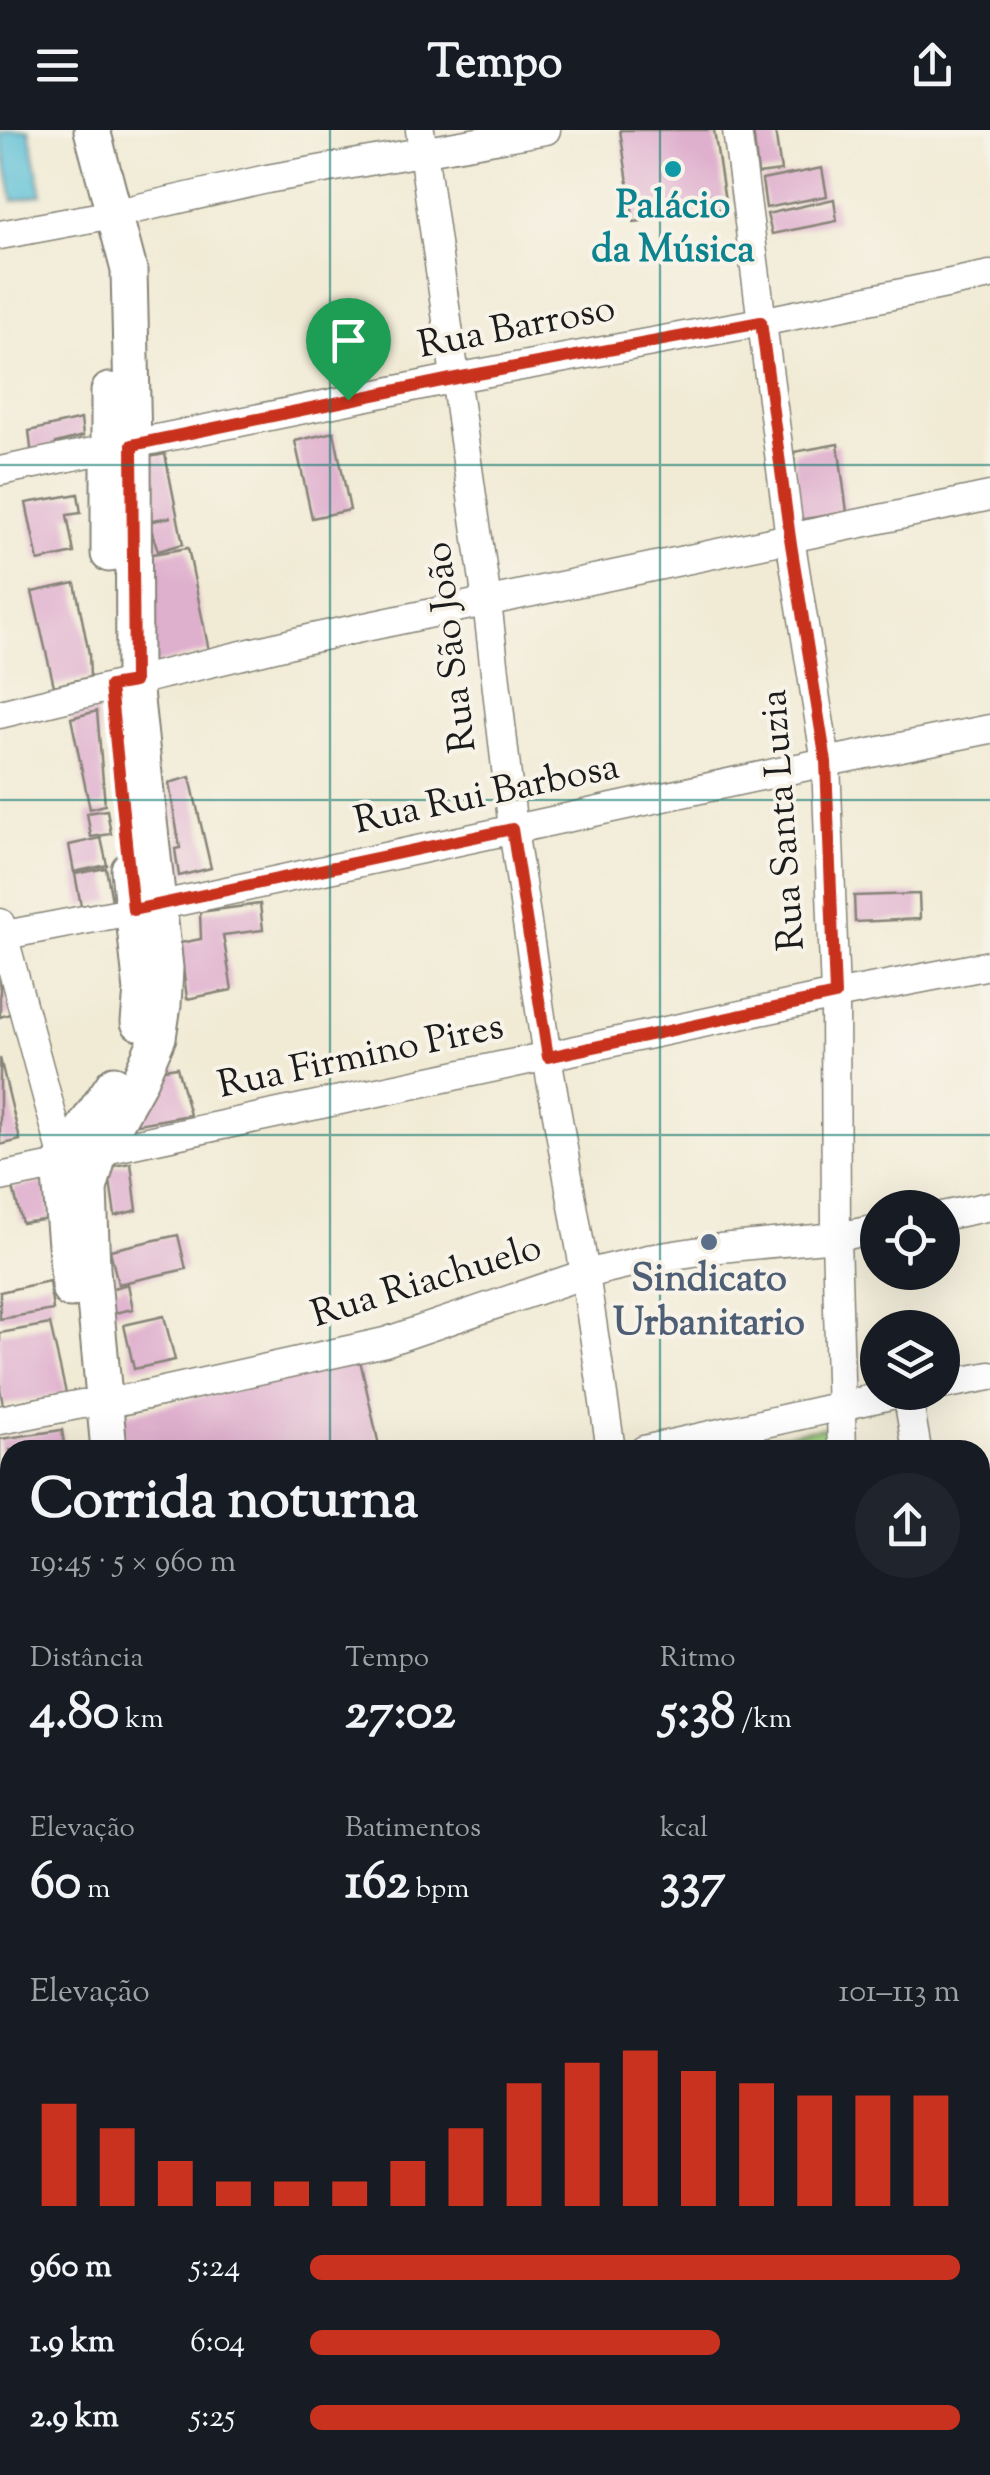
<!DOCTYPE html>
<html lang="pt">
<head>
<meta charset="utf-8">
<style>
  :root { --surface:#171b24; --page:#20242c; --text:#f1f3f6; --muted:#9ea1a6; --accent:#c8321e }
  body { margin:0; font-family:"Sorts Mill Goudy",serif; background:var(--page); color:var(--text); height:100vh; display:flex; flex-direction:column; font-size:38px; white-space:nowrap }
  * { box-sizing:border-box; margin:0 }
  p { font-size:32px; color:var(--muted) }
  .icon { flex:none; width:55px; height:55px; fill:none; stroke:currentColor; stroke-width:2; stroke-linecap:round; stroke-linejoin:round }
  .map { position:relative; flex:1; overflow:hidden }
  .sheet { position:absolute; left:0px; top:1310px; width:990px; height:1035px; display:flex; flex-direction:column; background:var(--surface); border-radius:30px 30px 0 0; box-shadow:0 10px 40px #0002 }
  .sheet>* { flex:none }
  .controls { position:absolute; left:860px; top:1060px; display:grid; gap:20px }
  .controls a { display:grid; place-items:center; width:100px; height:100px; border-radius:50%; background:var(--surface); box-shadow:0 10px 40px #0002; font-size:50px }
  .pin { position:absolute; display:grid; place-items:center; width:85px; height:85px; color:#fff; margin:-102px -42px; border-radius:50% 50% 50% 0; rotate:-45deg; box-shadow:0 0 10px #0007 }
  .pin .icon { rotate:45deg }
  .round { display:grid; place-items:center; flex:none; width:105px; height:105px; border-radius:52px; background:var(--page) }
  .head { display:flex; align-items:center; justify-content:space-between; height:170px; padding:0 30px }
  h1 { font-size:55px; font-weight:700; line-height:75px }
  .figures { display:grid; grid-template-columns:repeat(3,1fr); gap:15px; height:170px; padding:10px 30px }
  .figures div { display:grid; align-content:center }
  .figures b { font-size:50px; font-weight:700 }
  .figures small { font-size:28px; font-weight:400 }
  .figures p { font-size:28px }
  .chart { height:280px; padding:20px 30px }
  .chart p { display:flex; justify-content:space-between }
  .chart svg { width:100%; height:180px; margin-top:10px; stroke:var(--accent); stroke-width:6 }
  ul { padding:0 30px; list-style:none; font-size:32px }
  li { display:grid; grid-template-columns:160px 120px 1fr; align-items:center; height:75px }
  li i { height:25px; border-radius:12px; background:var(--accent) }
  header { display:flex; justify-content:space-between; align-items:center; height:130px; padding:0 30px; background:var(--surface); font-size:45px; font-weight:700 }
  .map>svg:first-child { display:block }
</style>
</head>
<body>
<header><svg class="icon" aria-label="menu" viewBox="0 0 24 24"><path d="M4 6h16M4 12h16M4 18h16"/></svg>Tempo<svg class="icon" aria-label="share" viewBox="0 0 24 24"><path d="M12 15V3M7 8l5-5 5 5M5 13v7h14v-7"/></svg></header>
<div class="map">
<svg width="990" height="2345" viewBox="0 0 990 2345">
  <rect width="100%" height="100%" fill="#f7f3e8"/>
  <filter id="ink" filterUnits="userSpaceOnUse"><feTurbulence type="fractalNoise" baseFrequency=".01" numOctaves="2"/><feDisplacementMap in="SourceGraphic" scale="20" xChannelSelector="R" yChannelSelector="G"/><feConvolveMatrix kernelMatrix="1 2 1 2 8 2 1 2 1" color-interpolation-filters="sRGB"/></filter>
  <filter id="wash" filterUnits="userSpaceOnUse"><feTurbulence type="fractalNoise" baseFrequency=".0048" numOctaves="4" result="noise"/><feDisplacementMap in="SourceGraphic" scale="40" xChannelSelector="R" yChannelSelector="G"/><feGaussianBlur stdDeviation="2.25" result="paint"/><feColorMatrix in="noise" values="0 0 0 0 0 0 0 0 0 0 0 0 0 0 0 0 0 1.4 0 .05"/><feComposite in="paint" operator="in"/></filter>
  <g filter="url(#wash)">
    <rect width="100%" height="100%" fill="#f1ebd5"/>
    <path fill="#99cd7d" stroke="#5a744c" stroke-width="2.5" d="M827,1297v23h-131z"/>
    <g fill="#7ab06c" stroke="#4b6644" stroke-width="2.5">
      <path d="M10,1657v218l-10,-1v-210z"/>
      <path d="M980,1658l10,1v178l-10,1z"/>
    </g>
    <g fill="#57bed5" stroke="#3a6d78" stroke-width="2.5">
      <path d="M13,0h16l13,64 -29,7 -13,-68z"/>
      <path d="M990,1837v279l-10,2v-280z"/>
      <path d="M0,1874l10,1v460h707l70,10h126h-913z"/>
    </g>
    <path fill="#f1ebd5" d="M0,2134l10,45v156h35l3,10h-37l-11,-51z"/>
    <g id="blocks">
      <g fill="#dfafce">
        <path d="M620,0h94l12,78 -92,14z"/>
        <path d="M753,0h22l6,41 -23,3z"/>
        <path d="M822,38l5,28 -61,12 -4,-28z"/>
        <path d="M834,69l3,22 -65,13 -5,-20z"/>
        <path d="M81,289l2,17 -27,7 1,9 -25,5 -3,-26z"/>
        <path d="M334,302l16,78 -38,8 -17,-77z"/>
        <path d="M838,314l9,68 -48,8 -5,-68z"/>
        <path d="M165,324l18,90 -25,7 -9,-29 22,-5 -24,4 -3,-63z"/>
        <path d="M78,364l3,19 -14,2 7,38 -36,8 -12,-58z"/>
        <path d="M188,418l21,103 -57,14 -5,-6 -1,-104z"/>
        <path d="M75,453l14,71 1,23 -36,9 -22,-94z"/>
        <path d="M97,581l8,94 -15,4 -19,-91z"/>
        <path d="M190,647l21,91 -32,8 -4,-27 5,-1 -11,-65z"/>
        <path d="M107,680l4,24 -20,3 -4,-24z"/>
        <path d="M101,708l6,27 -33,7 -5,-27z"/>
        <path d="M106,738l6,33 -31,5 -6,-32z"/>
        <path d="M919,764l1,25 -65,3 -1,-26z"/>
        <path d="M260,774l3,26 -40,5 9,55 -45,9 -7,-56 21,-4 -1,-27z"/>
        <path d="M0,846l10,38 -10,3z"/>
        <path d="M0,928l20,82 -20,5z"/>
        <path d="M177,937l13,48 -58,10 26,-55z"/>
        <path d="M131,1033l6,47 -22,6 -7,-49z"/>
        <path d="M45,1052l5,37 -28,4 -9,-35z"/>
        <path d="M178,1105l8,34 -68,15 -8,-34z"/>
        <path d="M49,1151l4,29 -53,9v-27z"/>
        <path d="M128,1154l5,25 -19,4 -5,-24z"/>
        <path d="M164,1186l11,44 -41,9 -10,-44z"/>
        <path d="M50,1194l16,69 -63,12 -3,-16v-56z"/>
        <path d="M360,1230l20,90h-254l-7,-34z"/>
        <path d="M62,1300l3,20h-55v71l-10,1v-83z"/>
        <path d="M980,1420l10,4v105l-10,4v-47l4,-10 -4,-10z"/>
        <path d="M10,1497v20l-10,1v-20z"/>
        <path d="M10,1532v30l-10,3v-31z"/>
      </g>
    </g>
  </g>
  <g filter="url(#ink)">
    <use href="#blocks" fill-opacity="0" stroke="#868478" stroke-width="2.5"/>
    <g fill="none" stroke-linecap="round" stroke-linejoin="round">
      <g stroke="#868478" stroke-width="31">
        <g id="minor">
          <path d="M420,0l67,472 26,227 34,228 38,217 26,176"/>
          <path d="M737,0l53,408 36,224 9,233 1,242 6,213"/>
          <path d="M0,105l113,-21 154,-35 279,-49"/>
          <path d="M0,341l456,-93 305,-56 229,-47"/>
          <path d="M0,584l308,-75 682,-143"/>
          <path d="M0,793l63,233"/>
          <path d="M0,806l157,-30 669,-144 164,-33"/>
          <path d="M100,1021l735,-156 155,-30"/>
          <path d="M0,1047l59,-12"/>
          <path d="M942,1086l48,-10"/>
          <path d="M942,1255l48,-9"/>
          <path d="M907,1262l10,58"/>
          <path d="M0,1290l82,-16h23l280,-62 200,-68 63,-15 72,-11 116,-11 42,-8"/>
          <path d="M644,1320l260,-58"/>
          <path d="M980,1388l10,6"/>
          <path d="M0,1436l10,-2"/>
        </g>
      </g>
      <g stroke="#868478" stroke-width="39">
        <g id="major">
          <path d="M92,0l37,140 4,175 1,237 31,286 -2,37 -5,32 -20,46 -38,68 -11,38 3,80 17,181"/>
          <path d="M109,424v-163"/>
          <path d="M129,740l13,121 -3,31"/>
          <path d="M70,1160l-11,-125 55,-81"/>
          <path d="M0,1591l10,-4"/>
          <path d="M980,1595l10,1"/>
          <path d="M980,1620l10,1"/>
          <path d="M0,1644l10,-5"/>
          <path d="M0,2218l10,45"/>
          <path d="M26,2335l2,10"/>
        </g>
      </g>
      <use href="#minor" stroke="#fff" stroke-width="28"/>
      <use href="#major" stroke="#fff" stroke-width="35"/>
    </g>
  </g>
  <g fill="none" stroke-linecap="round" stroke-linejoin="round" filter="url(#ink)">
    <g stroke="#fff" stroke-width="20">
      <path id="route" d="M761,192l29,216 36,224 9,233 -287,62 -36,-228 -379,81 -23,-224 24,-4 -2,-237 324,-67z"/>
    </g>
    <use href="#route" stroke="#c8321e" stroke-width="12"/>
  </g>
  <path fill="none" stroke="#0f766e" stroke-width="2.5" stroke-opacity="0.55" d="M330,0v1320M660,0v1320M0,335h990M0,670h990M0,1005h990M0,1340h10M980,1340h10M0,1675h10M980,1675h10M0,2010h10M980,2010h10M330,2335v10M660,2335v10"/>
  <circle fill="#0f9aa8" stroke="#f7f3e8" stroke-width="4" cx="673" cy="39" r="10"/>
  <circle fill="#5c6f8a" stroke="#f7f3e8" stroke-width="4" cx="709" cy="1112" r="10"/>
  <g text-anchor="middle" dominant-baseline="central" stroke-width="8" stroke-linejoin="round" paint-order="stroke">
    <g font-size="38" font-weight="bold" fill="#0d838f" stroke="#f7f3e8">
      <text x="673" y="78">Palácio<tspan x="673" dy="44">da Música</tspan></text>
    </g>
    <g font-size="38" fill="#1c1c1c" stroke="#f7f3e8">
      <text transform="translate(517 199) rotate(-11)">Rua Barroso</text>
      <text transform="translate(453 517) rotate(-97)">Rua São João</text>
      <text transform="translate(487 666) rotate(-12)">Rua Rui Barbosa</text>
      <text transform="translate(785 690) rotate(-94)">Rua Santa Luzia</text>
      <text transform="translate(361 928) rotate(-12)">Rua Firmino Pires</text>
      <text transform="translate(427 1153) rotate(-17)">Rua Riachuelo</text>
    </g>
    <g font-size="38" font-weight="bold" fill="#4e5e75" stroke="#f7f3e8">
      <text x="709" y="1151">Sindicato<tspan x="709" dy="44">Urbanitario</tspan></text>
    </g>
  </g>
</svg>
<div class="controls">
<a><svg class="icon" aria-label="locate" viewBox="0 0 24 24"><circle cx="12" cy="12" r="6"/><path d="M12 2v4M12 18v4M2 12h4M18 12h4"/></svg></a>
<a><svg class="icon" aria-label="layers" viewBox="0 0 24 24"><path d="M12 4l9 5-9 5-9-5zM3 14l9 5 9-5"/></svg></a>
</div>
<div class="pin" style="left:348px;top:270px;background:#1e9e55"><svg class="icon" aria-label="arrive" viewBox="0 0 24 24"><path d="M6 21V4h12l-3 4 3 4H6"/></svg></div>
<section class="sheet">
<div class="head"><div><h1>Corrida noturna</h1><p>19:45 · 5 × 960 m</p></div><a class="round"><svg class="icon" aria-label="share" viewBox="0 0 24 24"><path d="M12 15V3M7 8l5-5 5 5M5 13v7h14v-7"/></svg></a></div>
<div class="figures">
<div><p>Distância</p><b>4.80<small> km</small></b></div>
<div><p>Tempo</p><b>27:02</b></div>
<div><p>Ritmo</p><b>5:38<small> /km</small></b></div>
</div>
<div class="figures">
<div><p>Elevação</p><b>60<small> m</small></b></div>
<div><p>Batimentos</p><b>162<small> bpm</small></b></div>
<div><p>kcal</p><b>337</b></div>
</div>
<div class="chart"><p><span>Elevação</span>101–113 m</p>
<svg viewBox="0 0 160 44" preserveAspectRatio="none"><path d="M5 44V19M15 44V25M25 44V33M35 44V38M45 44V38M55 44V38M65 44V33M75 44V25M85 44V14M95 44V9M105 44V6M115 44V11M125 44V14M135 44V17M145 44V17M155 44V17"/></svg>
</div>
<ul>
<li><b>960 m</b>5:24<i style="width:100%"></i></li>
<li><b>1.9 km</b>6:04<i style="width:63%"></i></li>
<li><b>2.9 km</b>5:25<i style="width:100%"></i></li>
</ul>
</section>
</div>
</body>
</html>
